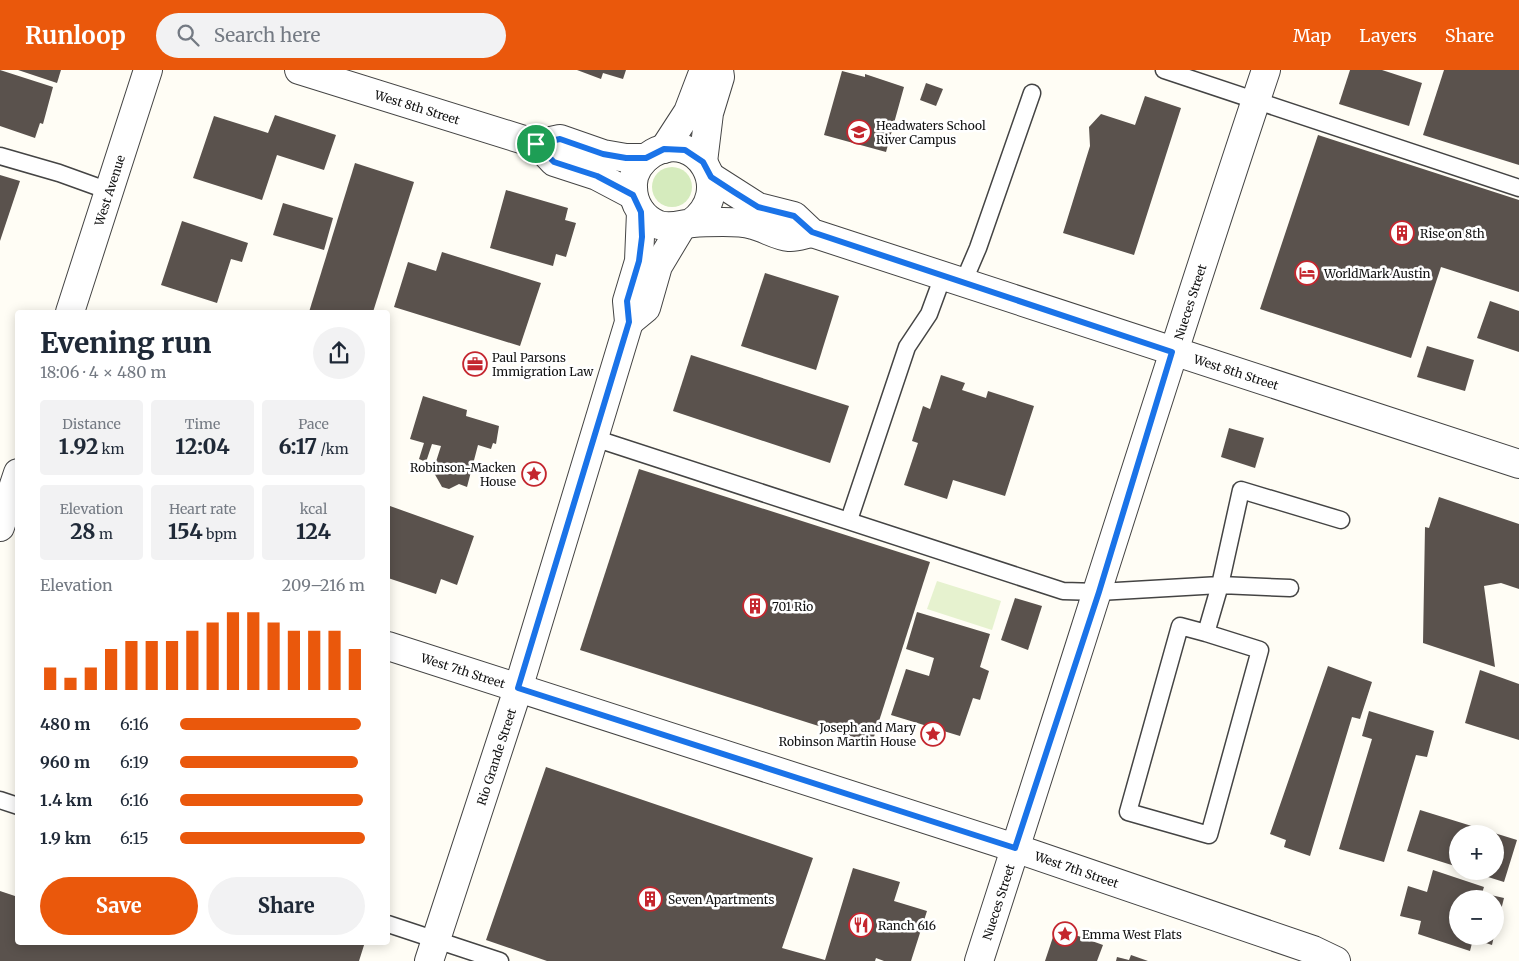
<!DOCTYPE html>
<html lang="en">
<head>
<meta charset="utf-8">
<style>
  :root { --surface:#fff; --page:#f2f2f3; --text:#1f2937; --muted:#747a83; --accent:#ea580c }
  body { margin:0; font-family:Merriweather,serif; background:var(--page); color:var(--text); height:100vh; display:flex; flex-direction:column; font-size:19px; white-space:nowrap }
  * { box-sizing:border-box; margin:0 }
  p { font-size:16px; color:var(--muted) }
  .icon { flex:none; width:28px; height:28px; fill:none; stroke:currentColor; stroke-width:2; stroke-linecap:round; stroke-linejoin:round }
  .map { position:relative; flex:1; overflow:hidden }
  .sheet { position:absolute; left:15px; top:240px; width:375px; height:635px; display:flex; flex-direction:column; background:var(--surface); border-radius:5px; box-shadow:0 2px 12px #0003 }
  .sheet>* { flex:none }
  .tools { position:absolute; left:1449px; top:755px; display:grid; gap:10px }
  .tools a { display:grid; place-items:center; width:55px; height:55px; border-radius:50%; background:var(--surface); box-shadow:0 2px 12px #0003; font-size:25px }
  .pin { position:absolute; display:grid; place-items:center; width:42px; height:42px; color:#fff; margin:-21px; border:2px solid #fff; border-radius:50%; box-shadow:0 1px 5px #0007 }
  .round { display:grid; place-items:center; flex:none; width:52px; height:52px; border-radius:26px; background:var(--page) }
  .overview { display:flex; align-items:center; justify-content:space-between; height:85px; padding:0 25px }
  h1 { font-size:28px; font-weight:800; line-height:38px }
  .figures { display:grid; grid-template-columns:repeat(3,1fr); gap:8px; height:85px; padding:5px 25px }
  .figures div { display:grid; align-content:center; border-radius:5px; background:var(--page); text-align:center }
  .figures b { font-size:21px; font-weight:800 }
  .figures small { font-size:14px; font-weight:400 }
  .figures p { font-size:14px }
  .chart { height:140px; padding:10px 25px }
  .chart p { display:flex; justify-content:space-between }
  .chart svg { width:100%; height:90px; margin-top:5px; stroke:var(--accent); stroke-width:6 }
  .action { display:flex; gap:10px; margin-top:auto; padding:10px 25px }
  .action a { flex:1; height:58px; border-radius:30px; background:var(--accent); color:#fff; font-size:20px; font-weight:800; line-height:58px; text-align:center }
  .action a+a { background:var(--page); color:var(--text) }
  ul { padding:0 25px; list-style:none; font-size:16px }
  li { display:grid; grid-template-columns:80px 60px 1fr; align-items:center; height:38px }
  li i { height:12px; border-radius:6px; background:var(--accent) }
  header { display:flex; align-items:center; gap:30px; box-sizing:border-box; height:70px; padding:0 25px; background:var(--accent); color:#fff }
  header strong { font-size:24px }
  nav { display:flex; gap:28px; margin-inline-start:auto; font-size:18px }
  .search { width:350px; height:45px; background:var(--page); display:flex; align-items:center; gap:12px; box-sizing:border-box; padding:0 18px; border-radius:28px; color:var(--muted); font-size:19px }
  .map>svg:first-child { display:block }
</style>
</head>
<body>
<header>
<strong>Runloop</strong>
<div class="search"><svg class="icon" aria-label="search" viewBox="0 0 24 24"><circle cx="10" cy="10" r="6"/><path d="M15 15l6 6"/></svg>Search here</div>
<nav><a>Map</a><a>Layers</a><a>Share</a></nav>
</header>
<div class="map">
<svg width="1519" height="891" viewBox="0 0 1519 891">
  <rect width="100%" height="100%" fill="#fffdf5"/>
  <circle fill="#d5ebbd" cx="672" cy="117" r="20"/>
  <path fill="#e6f2cf" d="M937,511l64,20 -9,29 -65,-21z"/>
  <g fill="#5a524d">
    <path d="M0,0l53,17 -10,37 -3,-1 -5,15 -35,-12z"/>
    <path d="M18,0h43l-4,13z"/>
    <path d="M577,0h49l-3,9 -20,-6 -2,6z"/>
    <path d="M1350,0h32l40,13 -13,43 -70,-22z"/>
    <path d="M1444,0h75v95l-96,-30z"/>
    <path d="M842,1l23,6v-3l39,13 -18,65 -62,-17z"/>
    <path d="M926,13l17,6 -7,17 -16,-6z"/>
    <path d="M1145,26l36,12 -47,147 -71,-22 27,-87 -1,-19 12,-13 34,11z"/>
    <path d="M275,45l61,20 -12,35 -47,-15 -15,45 -69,-22 21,-62 54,17z"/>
    <path d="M1318,65l201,65v92l-78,-25 -30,91 -151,-49z"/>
    <path d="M355,93l59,19 -41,130h-64z"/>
    <path d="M0,105l20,6 -20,60z"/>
    <path d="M506,120l62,18 -3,12 11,3 -10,34 -10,-3 -3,12 -63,-18z"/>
    <path d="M283,133l50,15 -9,32 -51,-15z"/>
    <path d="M182,151l66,22 -6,19 -11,-3 -14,44 -56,-18z"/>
    <path d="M442,182l99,31 -21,63 -126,-39 14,-45 28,9z"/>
    <path d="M765,203l74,23 -23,74 -75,-24z"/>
    <path d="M1490,231l29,10v41l-42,-14z"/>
    <path d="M1427,276l47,14 -9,31 -48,-14z"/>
    <path d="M691,285l158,51 -19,57 -157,-52z"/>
    <path d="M941,305l24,8 -3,7 24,8 2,-7 46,15 -29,90 -52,-16 -6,19 -43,-14 14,-42 -6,-2 11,-35 7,3z"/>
    <path d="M423,326l44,14 -1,6 33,10 -3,18 -3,-1 -2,6 -13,-4 -11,42 -8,-3 -10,5 -7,-2 -9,-16 8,-25 -9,-2 -6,18 -7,-3 5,-16 -14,-4z"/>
    <path d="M1229,358l35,10 -9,30 -34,-11z"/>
    <path d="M639,399l291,93 -58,181 -292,-93z"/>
    <path d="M1439,427l80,27v65l-18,-6 -17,3 11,81 -72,-24 2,-116 4,1z"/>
    <path d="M390,436l84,30 -17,49 -16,-6 -5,15 -48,-16v-63z"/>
    <path d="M1015,528l27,8 -14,44 -27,-10z"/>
    <path d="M917,542l73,22 -10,33 9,4 -9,29 -7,-2 -13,38 -69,-21 15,-46 23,7 5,-18 -28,-9z"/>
    <path d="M1328,596l44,16 -12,37 -8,-2 -42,139 -26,-9 2,-7 -16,-6z"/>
    <path d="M1480,600l39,14v56l-54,-17z"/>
    <path d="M1369,641l65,20 -7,26 -11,-2 -32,107 -45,-13 33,-110 -10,-3z"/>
    <path d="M546,697l267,91 -31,90 43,12 28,-92 47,14 -6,19 33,10 -16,50h-27l-8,-3 -1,3h-328l-61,-21z"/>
    <path d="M1420,740l97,30 -13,42 -32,-10 23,-1v-37h-37v33l-51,-16z"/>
    <path d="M1433,800l51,17 -2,6 22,5 -8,32 -1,-31h-37v37h36l-2,9 -19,-6 -3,12 -52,-17 3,-13 -21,-5 8,-30 19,6z"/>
    <path d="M0,821l18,6v45h347l-6,19h-359z"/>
    <path d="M1056,858l47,17 -6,16h-52z"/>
    <path d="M1131,885l17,6h-32l1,-4 12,3z"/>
  </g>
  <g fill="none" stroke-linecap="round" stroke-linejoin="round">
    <g stroke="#444" stroke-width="19">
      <g id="lane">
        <path d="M1164,0l355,118"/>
        <path d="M0,86l59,17 50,18"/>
        <path d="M963,213l15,-35 54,-155"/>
        <path d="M594,368l469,153 36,1 121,-7 21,-95 100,30"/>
        <path d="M849,450l58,-173 22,-33 14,-38"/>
        <path d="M1206,563l54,17 -51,185 -81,-23 52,-186 26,7 14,-48 70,3"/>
        <path d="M0,730l18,6"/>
        <path d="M388,854l112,37"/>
      </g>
    </g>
    <g stroke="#444" stroke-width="30">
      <g id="street">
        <path id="s1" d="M299,0l238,74 23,-5 43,15 23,4h20"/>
        <path d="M537,74l17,18 43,14 36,19"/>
        <path d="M664,79l24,-37 16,-42"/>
        <path d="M703,92l6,-49 11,-36 -1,-7"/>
        <path id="s2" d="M711,107l47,30 36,9 18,17 707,231"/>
        <path d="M691,153c45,-32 6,-95 -38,-70 -12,7 -21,20 -20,34 0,17 10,32 26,38 13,4 22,-1 34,-2 10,-1 20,-1 30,-1 10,0 21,0 30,3 12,3 24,11 36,12 7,1 16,-3 23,-4"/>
        <path id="s3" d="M70,242l78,-242"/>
        <path d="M629,252l17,-14 12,-42 24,-40"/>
        <path d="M0,457l18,-54"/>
        <path id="s4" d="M388,576l627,202 298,102 23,11"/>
        <path id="s5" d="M429,891l89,-272 111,-367 -2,-21 12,-40 2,-49"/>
        <path id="s6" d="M979,891c96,-297 188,-595 287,-891"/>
      </g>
    </g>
    <use href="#lane" stroke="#fff" stroke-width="16"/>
    <use href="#street" stroke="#fff" stroke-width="28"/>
  </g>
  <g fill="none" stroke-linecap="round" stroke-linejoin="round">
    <g stroke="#fff" stroke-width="10">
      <path id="route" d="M560,69l43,15 23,4h20l18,-9 21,1 18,12 8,15 23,15 24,15 36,9 18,16 360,120 -73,240 -84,256 -497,-160 111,-366 -2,-21 12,-40 3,-24 -1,-25 -8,-17 -36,-19 -43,-14 -18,-18z"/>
    </g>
    <use href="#route" stroke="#1a73e8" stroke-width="6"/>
  </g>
  <defs>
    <g id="school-ring" transform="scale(1.25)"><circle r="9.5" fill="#fff" stroke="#c4262e" stroke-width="1.5"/><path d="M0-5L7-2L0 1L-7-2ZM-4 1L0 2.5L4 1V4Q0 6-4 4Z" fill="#c4262e"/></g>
    <g id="building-ring" transform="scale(1.25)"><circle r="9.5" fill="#fff" stroke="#c4262e" stroke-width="1.5"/><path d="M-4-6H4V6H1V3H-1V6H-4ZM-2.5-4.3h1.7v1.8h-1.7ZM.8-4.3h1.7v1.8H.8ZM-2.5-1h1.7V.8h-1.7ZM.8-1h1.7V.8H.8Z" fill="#c4262e"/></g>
    <g id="hotel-ring" transform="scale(1.25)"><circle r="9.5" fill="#fff" stroke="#c4262e" stroke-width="1.5"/><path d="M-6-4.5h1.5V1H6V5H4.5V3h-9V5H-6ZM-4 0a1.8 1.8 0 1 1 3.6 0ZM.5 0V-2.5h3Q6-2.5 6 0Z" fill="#c4262e"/></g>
    <g id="office-ring" transform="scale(1.25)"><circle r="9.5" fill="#fff" stroke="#c4262e" stroke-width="1.5"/><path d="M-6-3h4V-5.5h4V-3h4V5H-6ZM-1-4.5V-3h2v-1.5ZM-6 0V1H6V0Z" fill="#c4262e"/></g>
    <g id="sight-ring" transform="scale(1.25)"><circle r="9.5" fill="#fff" stroke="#c4262e" stroke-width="1.5"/><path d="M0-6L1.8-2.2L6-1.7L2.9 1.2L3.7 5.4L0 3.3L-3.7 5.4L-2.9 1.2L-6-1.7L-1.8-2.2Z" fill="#c4262e"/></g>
    <g id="restaurant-ring" transform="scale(1.25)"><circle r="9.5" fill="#fff" stroke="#c4262e" stroke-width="1.5"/><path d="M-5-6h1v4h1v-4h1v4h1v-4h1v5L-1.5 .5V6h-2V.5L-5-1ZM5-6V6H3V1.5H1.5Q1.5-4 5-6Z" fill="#c4262e"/></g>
  </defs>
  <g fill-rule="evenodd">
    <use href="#school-ring" x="859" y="62"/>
    <use href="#building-ring" x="1402" y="163"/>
    <use href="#hotel-ring" x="1307" y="203"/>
    <use href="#office-ring" x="475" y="294"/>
    <use href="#sight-ring" x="534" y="404"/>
    <use href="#building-ring" x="755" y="536"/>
    <use href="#sight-ring" x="933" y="664"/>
    <use href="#building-ring" x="650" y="829"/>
    <use href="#restaurant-ring" x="861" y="855"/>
    <use href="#sight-ring" x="1065" y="864"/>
  </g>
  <g text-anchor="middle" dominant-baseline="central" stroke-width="5" stroke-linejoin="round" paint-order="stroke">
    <g font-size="12" fill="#111" stroke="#fff">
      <text stroke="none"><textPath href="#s1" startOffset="124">West 8th Street</textPath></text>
      <text stroke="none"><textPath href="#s3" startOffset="128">West Avenue</textPath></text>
      <text stroke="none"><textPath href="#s6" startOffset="692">Nueces Street</textPath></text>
      <text stroke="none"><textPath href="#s2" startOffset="564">West 8th Street</textPath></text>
      <text stroke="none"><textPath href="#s4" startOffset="79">West 7th Street</textPath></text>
      <text stroke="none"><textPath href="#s5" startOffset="215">Rio Grande Street</textPath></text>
      <text stroke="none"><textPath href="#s4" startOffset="724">West 7th Street</textPath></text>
      <text stroke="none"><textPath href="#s6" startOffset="62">Nueces Street</textPath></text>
    </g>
    <g font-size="12" fill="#111" stroke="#fff" text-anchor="start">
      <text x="876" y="55">Headwaters School<tspan x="876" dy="14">River Campus</tspan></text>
      <text x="1420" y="163">Rise on 8th</text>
      <text x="1324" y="203">WorldMark Austin</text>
      <text x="492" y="287">Paul Parsons<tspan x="492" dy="14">Immigration Law</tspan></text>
      <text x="516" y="397" text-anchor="end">Robinson-Macken<tspan x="516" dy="14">House</tspan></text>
      <text x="772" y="536">701 Rio</text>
      <text x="916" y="657" text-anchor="end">Joseph and Mary<tspan x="916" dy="14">Robinson Martin House</tspan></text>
      <text x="668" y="829">Seven Apartments</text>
      <text x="878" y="855">Ranch 616</text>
      <text x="1082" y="864">Emma West Flats</text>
    </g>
  </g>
</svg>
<div class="tools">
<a>+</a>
<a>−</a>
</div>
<div class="pin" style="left:536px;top:74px;background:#1e9e55"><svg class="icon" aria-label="arrive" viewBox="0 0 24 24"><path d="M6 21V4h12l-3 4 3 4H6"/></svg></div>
<section class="sheet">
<div class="overview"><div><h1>Evening run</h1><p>18:06 · 4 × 480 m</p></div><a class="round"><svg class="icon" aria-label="share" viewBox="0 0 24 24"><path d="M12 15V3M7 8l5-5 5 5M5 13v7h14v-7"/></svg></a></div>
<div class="figures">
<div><p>Distance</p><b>1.92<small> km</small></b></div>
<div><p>Time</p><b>12:04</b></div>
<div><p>Pace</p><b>6:17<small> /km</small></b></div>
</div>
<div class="figures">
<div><p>Elevation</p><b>28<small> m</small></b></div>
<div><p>Heart rate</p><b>154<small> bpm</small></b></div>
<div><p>kcal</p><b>124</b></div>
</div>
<div class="chart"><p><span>Elevation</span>209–216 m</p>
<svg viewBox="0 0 160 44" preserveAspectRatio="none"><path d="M5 44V33M15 44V38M25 44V33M35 44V24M45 44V20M55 44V20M65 44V20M75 44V15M85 44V11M95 44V6M105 44V6M115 44V11M125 44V15M135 44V15M145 44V15M155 44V24"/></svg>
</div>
<ul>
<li><b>480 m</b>6:16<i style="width:98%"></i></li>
<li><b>960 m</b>6:19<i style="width:96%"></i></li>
<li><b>1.4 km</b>6:16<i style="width:99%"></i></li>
<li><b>1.9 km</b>6:15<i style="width:100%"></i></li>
</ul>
<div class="action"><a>Save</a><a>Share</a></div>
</section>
</div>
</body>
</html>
